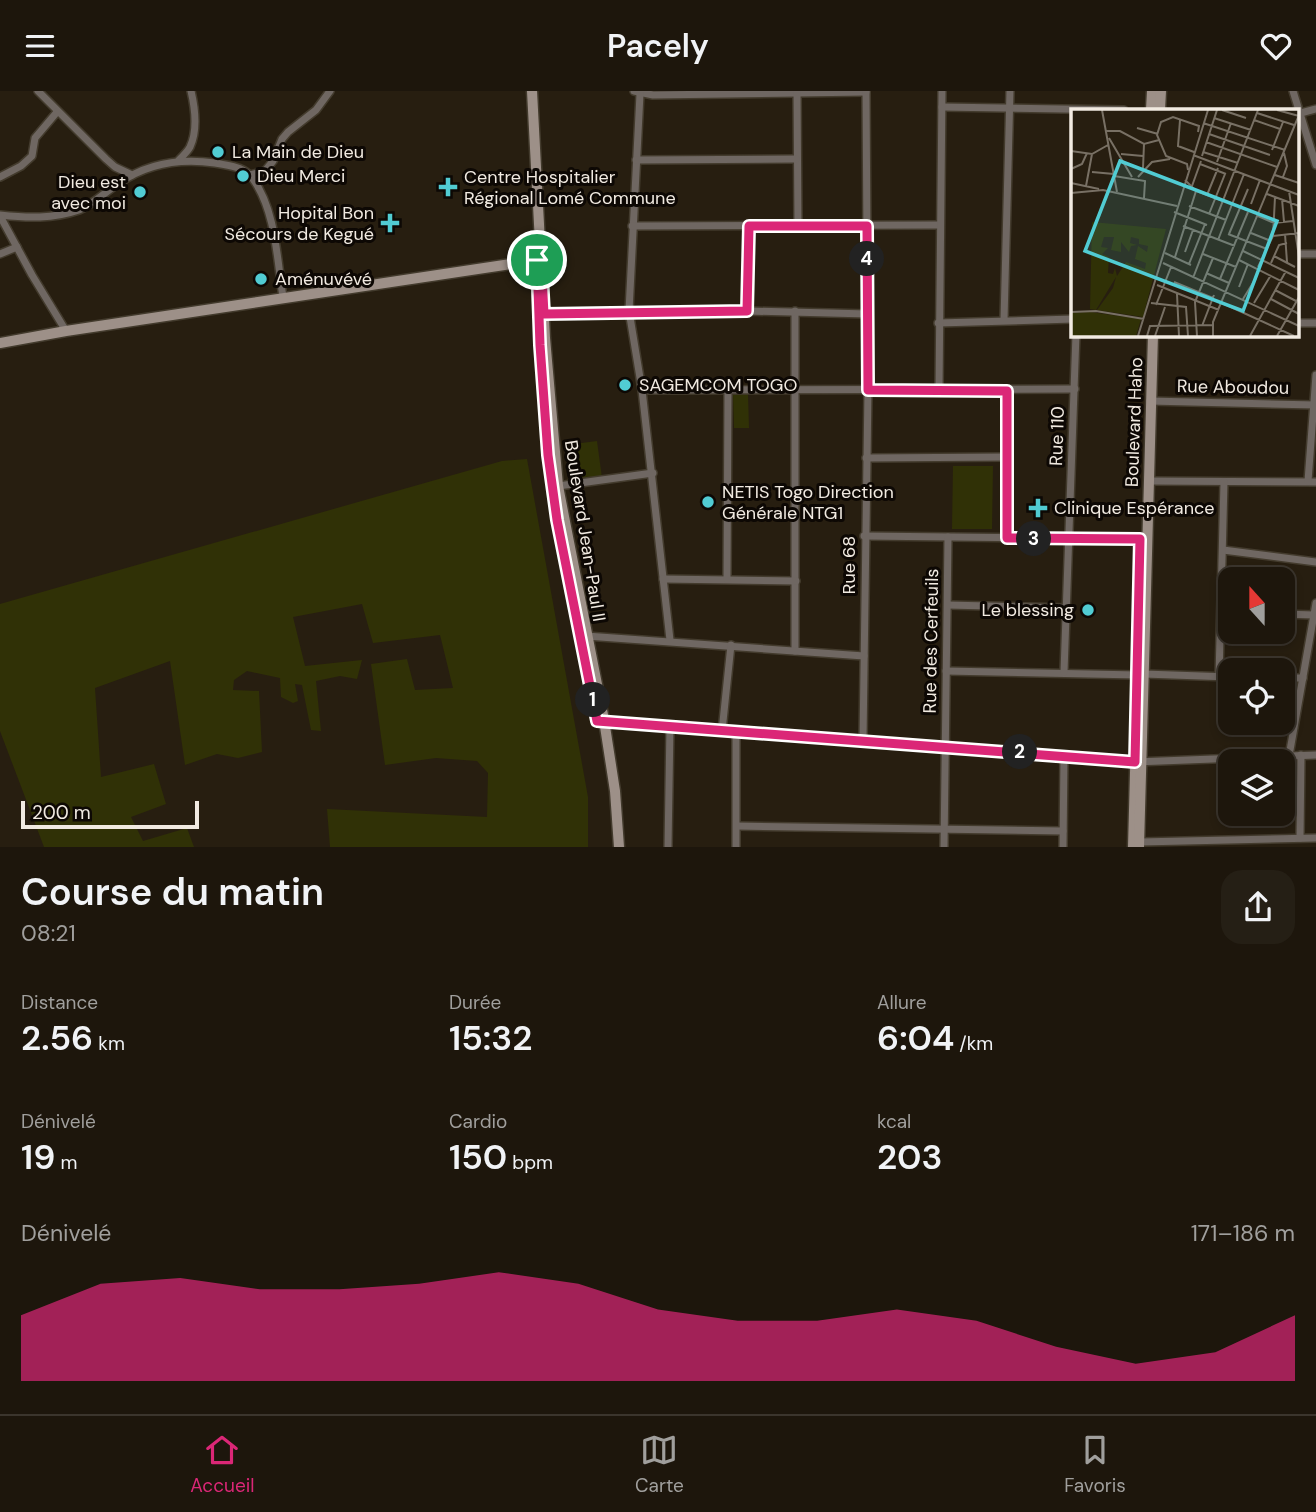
<!DOCTYPE html>
<html lang="fr">
<head>
<meta charset="utf-8">
<style>
  :root { --surface:#1d160c; --page:#251f15; --text:#f1f3f6; --muted:#a09f9d; --line:#3b352d; --accent:#db2777 }
  body { margin:0; font-family:"DM Sans",sans-serif; background:var(--page); color:var(--text); height:100vh; display:flex; flex-direction:column; font-size:26px; white-space:nowrap }
  * { box-sizing:border-box; margin:0 }
  p { font-size:23px; color:var(--muted) }
  .icon { flex:none; width:38px; height:38px; fill:none; stroke:currentColor; stroke-width:2; stroke-linecap:round; stroke-linejoin:round }
  .map { position:relative; height:756px; overflow:hidden }
  .panel { display:flex; flex-direction:column; background:var(--surface); flex:1 }
  .panel>* { flex:none }
  .needle { width:46px; rotate:339deg }
  .fabs { position:absolute; left:1218px; top:476px; display:grid; gap:14px }
  .fabs a { display:grid; place-items:center; width:77px; height:77px; border-radius:14px; background:var(--surface); box-shadow:0 4px 10px #0003,0 0 0 2px var(--line); font-size:35px }
  .scale { position:absolute; left:21px; bottom:18px; width:178px; box-sizing:border-box; padding-left:7px; border:4px solid #f1eae1; border-top:0; font-size:19px; line-height:24px; white-space:nowrap; color:#f1eae1; -webkit-text-stroke:5px #0d0804; paint-order:stroke }
  .pin { position:absolute; display:grid; place-items:center; width:60px; height:60px; color:#fff; margin:-30px; border:4px solid #fff; border-radius:50%; box-shadow:0 2px 7px #0007 }
  .km { position:absolute; width:35px; height:35px; margin:-18px; border-radius:50%; background:#222; color:#fff; font-size:19px; line-height:35px; text-align:center }
  .round { display:grid; place-items:center; flex:none; width:74px; height:74px; border-radius:21px; background:var(--page) }
  .headline { display:flex; align-items:center; justify-content:space-between; height:119px; padding:0 21px }
  h1 { font-size:38px; font-weight:600; line-height:52px }
  .figures { display:grid; grid-template-columns:repeat(3,1fr); gap:10px; height:119px; padding:7px 21px }
  .figures div { display:grid; align-content:center }
  .figures b { font-size:35px; font-weight:600 }
  .figures small { font-size:19px; font-weight:400 }
  .figures p { font-size:19px }
  .chart { height:196px; padding:14px 21px }
  .chart p { display:flex; justify-content:space-between }
  .chart svg { width:100%; height:126px; margin-top:7px; fill:var(--accent); opacity:.7 }
  header { display:flex; justify-content:space-between; align-items:center; height:91px; padding:0 21px; background:var(--surface); font-size:32px; font-weight:600 }
  .dock { display:flex; justify-content:space-around; align-items:center; height:98px; border-top:2px solid var(--line); background:var(--surface); font-size:19px; color:var(--muted) }
  .dock a { display:grid; justify-items:center; gap:4px }
  .dock .active { color:var(--accent) }
  .map>svg:first-child { display:block }
</style>
</head>
<body>
<header><svg class="icon" aria-label="menu" viewBox="0 0 24 24"><path d="M4 6h16M4 12h16M4 18h16"/></svg>Pacely<svg class="icon" aria-label="heart" viewBox="0 0 24 24"><path d="M12 20l-8-8c-3-5 5-10 8-4 3-6 11-1 8 4z"/></svg></header>
<div class="map">
<svg width="1316" height="756" viewBox="0 0 1316 756">
  <rect width="100%" height="100%" fill="#271e10"/>
  <g fill="#303106">
    <path d="M748,303l1,34h-15l-1,-33z"/>
    <path d="M597,350l5,37 -31,4 -5,-37z"/>
    <path d="M527,368l61,338v50h-258l-3,-38 160,8 1,-44 -11,-12 -41,-3 -51,7 -14,-101 36,-5 8,31 38,-2 -13,-53 -67,8 -11,-39 -69,13 12,49 57,-6 -5,19 -17,-3 -24,5 5,50 -10,-1 -9,-45 -7,-1 3,17 -5,2 -12,-6 -1,-19 -33,-7 -13,9 -1,10 26,1 3,61 -24,6 -21,-4 -32,11 -15,-104 -75,27 6,89 53,-13 12,40 -35,13 12,24 44,-13 7,19h-150l-44,-116v-127l502,-143z"/>
    <path d="M953,375h40l-1,63h-40z"/>
  </g>
  <g fill="none" stroke-linecap="round" stroke-linejoin="round">
    <g stroke="#433b2d" stroke-width="10">
      <g id="street">
        <path d="M38,0l68,68 9,8 17,8"/>
        <path d="M634,0l19,4 213,-3"/>
        <path d="M797,0l1,135"/>
        <path d="M1293,0l23,74"/>
        <path d="M640,3l-11,217 13,79 28,250"/>
        <path d="M942,16l182,3"/>
        <path d="M1297,23l19,-5"/>
        <path d="M179,69c4,-4 9,-9 11,-13 8,-17 5,-39 1,-56"/>
        <path d="M636,69l160,-1"/>
        <path d="M250,84l15,-4 8,-10 9,-22 6,-7 28,-22 14,-19"/>
        <path d="M0,86l21,-11 11,-10 3,-18 22,-26"/>
        <path d="M0,124c27,3 53,4 79,-5 15,-6 26,-18 40,-27 29,-20 62,-25 96,-20 15,3 29,3 38,16 23,32 24,81 30,118"/>
        <path d="M0,125l32,59 34,56"/>
        <path d="M632,135l307,-1"/>
        <path d="M0,163l17,-7"/>
        <path d="M1297,163h19"/>
        <path d="M747,220l2,-85"/>
        <path d="M795,220v340"/>
        <path d="M539,223l208,-3 121,3"/>
        <path d="M1004,229l6,-229"/>
        <path d="M938,232l135,-4"/>
        <path d="M1297,232h19"/>
        <path d="M642,299l433,-1"/>
        <path d="M939,299l3,-299"/>
        <path d="M1150,310l166,4"/>
        <path d="M866,367l141,-1"/>
        <path d="M1148,390l168,1"/>
        <path d="M1308,390l8,-106"/>
        <path d="M558,395l95,-13"/>
        <path d="M864,445l283,3"/>
        <path d="M1007,447v-147"/>
        <path d="M1223,459l93,12"/>
        <path d="M663,488l133,2"/>
        <path d="M727,488l1,-189"/>
        <path d="M948,514l120,3"/>
        <path d="M1283,523l31,1"/>
        <path d="M586,545l278,20"/>
        <path d="M946,580l192,4"/>
        <path d="M1064,581l12,-338"/>
        <path d="M1144,583l86,3"/>
        <path d="M1219,586l5,-195"/>
        <path d="M1283,587h20"/>
        <path d="M597,630l538,41 181,-7"/>
        <path d="M722,640l9,-86"/>
        <path d="M863,648l5,-349 -2,-299"/>
        <path d="M1289,665l27,-153"/>
        <path d="M737,735l326,5"/>
        <path d="M1300,747l1,-83"/>
        <path d="M1140,751l176,-4"/>
        <path d="M668,756l2,-121"/>
        <path d="M736,756v-115"/>
        <path d="M944,756l4,-310"/>
        <path d="M1063,756l1,-91"/>
      </g>
    </g>
    <g stroke="#433b2d" stroke-width="13">
      <g id="secondary">
        <path d="M532,0l13,247 13,148 46,234 11,71 4,56"/>
        <path d="M1151,19l1,-19"/>
        <path d="M1160,19l1,-19"/>
        <path d="M0,252l66,-12 471,-71 4,-3"/>
        <path d="M545,326l6,61"/>
        <path d="M553,402l12,64"/>
        <path d="M1133,756l4,-148"/>
        <path d="M1139,756l14,-513"/>
      </g>
    </g>
    <use href="#street" stroke="#6f6762" stroke-width="7"/>
    <use href="#secondary" stroke="#9d9088" stroke-width="10"/>
  </g>
  <g fill="none" stroke-linecap="round" stroke-linejoin="round">
    <g stroke="#fff" stroke-width="14">
      <path id="route" d="M749,135h118l1,164 139,1v147l133,1 -5,223 -538,-41 -40,-201 -9,-65 -8,-110 -3,-85 4,-3 3,57 203,-3z"/>
    </g>
    <use href="#route" stroke="#db2777" stroke-width="9"/>
  </g>
  <g fill="#51ccd3" stroke="#0d0804" stroke-width="2.5">
    <circle cx="218" cy="61" r="7"/>
    <circle cx="243" cy="85" r="7"/>
    <path d="M444.5 85.5h7v7h7v7h-7v7h-7v-7h-7v-7h7z"/>
    <circle cx="140" cy="101" r="7"/>
    <path d="M386.5 121.5h7v7h7v7h-7v7h-7v-7h-7v-7h7z"/>
    <circle cx="261" cy="188" r="7"/>
    <circle cx="625" cy="294" r="7"/>
    <circle cx="708" cy="411" r="7"/>
    <path d="M1034.5 406.5h7v7h7v7h-7v7h-7v-7h-7v-7h7z"/>
    <circle cx="1088" cy="519" r="7"/>
  </g>
  <g text-anchor="middle" dominant-baseline="central" stroke-width="6" stroke-linejoin="round" paint-order="stroke">
    <g font-size="18" fill="#f1eae1" stroke="#0d0804" text-anchor="start">
      <text x="232" y="61">La Main de Dieu</text>
      <text x="257" y="85">Dieu Merci</text>
      <text x="464" y="86">Centre Hospitalier<tspan x="464" dy="21">Régional Lomé Commune</tspan></text>
      <text x="126" y="91" text-anchor="end">Dieu est<tspan x="126" dy="21">avec moi</tspan></text>
      <text x="374" y="122" text-anchor="end">Hopital Bon<tspan x="374" dy="21">Sécours de Kegué</tspan></text>
      <text x="275" y="188">Aménuvévé</text>
      <text x="639" y="294">SAGEMCOM TOGO</text>
      <text x="722" y="401">NETIS Togo Direction<tspan x="722" dy="21">Générale NTG1</tspan></text>
      <text x="1054" y="417">Clinique Espérance</text>
      <text x="1074" y="519" text-anchor="end">Le blessing</text>
    </g>
    <g font-size="18" fill="#f1eae1" stroke="#0d0804">
      <text transform="translate(1233 296) rotate(1)">Rue Aboudou</text>
      <text transform="translate(1134 331) rotate(-88)">Boulevard Haho</text>
      <text transform="translate(1057 345) rotate(-88)">Rue 110</text>
      <text transform="translate(585 440) rotate(81)">Boulevard Jean-Paul II</text>
      <text transform="translate(849 474) rotate(-90)">Rue 68</text>
      <text transform="translate(931 550) rotate(-89)">Rue des Cerfeuils</text>
    </g>
  </g>
  <g transform="translate(1071 18)">
    <rect width="228" height="228" fill="#271e10"/>
    <path d="M21,113l74,7 -23,88 -46,-7 16,-22 3,-11 -20,33 -6,-1zM33,128h10l-3,13 10,2v-10l8,10 2,-6 6,-1 -7,-2 1,-6 8,2v5l9,2 -1,6 -9,-6 -3,13 11,4 -1,6 -19,-7 -9,14 -2,-8 -2,6 -5,-1 1,-16 -7,-3 6,-6 -7,-1zM19,203l51,7 -5,17h-65v-23z" fill="#303106" fill-rule="evenodd"/>
    <path fill="none" stroke="#787064" stroke-width="2" d="M31,1l15,82M151,1l24,8M206,1l22,6M186,4l37,12M143,9l37,12M109,11l-2,26 16,6M183,11l26,9M132,14l82,27M66,19l21,6M35,22h14l24,13 15,-4M138,25l61,21M38,29l23,39M135,33l71,25M201,41l11,-28M0,42l21,3 16,-9M132,43l35,11M50,45l22,2M122,46l106,40M131,47l15,-46M146,53l14,-39M129,55l26,10M72,59l1,-24M0,60l11,-5 5,-11M117,61l-1,-6 -21,-8 -9,-21 4,-13 12,-5 26,9 -1,6M21,63l22,2M204,66l24,8M43,67l31,5 -1,17M67,68l14,-15 18,-3M212,68l4,-11 -3,-13M114,71l11,11 27,10M0,74l28,6M15,77l6,-32M121,77l9,-25M218,82l10,66M0,84l32,-3 74,16M196,85l32,12M136,86l11,-27M211,90l2,23M180,95l9,-24M118,97l37,14M103,103l33,13M138,105l16,-40M187,107l16,7 19,-2M112,117l52,20M180,124l20,8M157,125l39,15M158,125l19,-45M214,125l2,28M202,127l26,-3M147,131l26,-66M172,142l56,27M114,143l8,-22M94,144l26,12M132,145l33,13M203,147l21,11M104,148l21,-66M168,151l60,30M92,154l136,63M200,154l8,-18 8,-2M118,155l16,-40M187,158l15,-31 2,-39M135,164l23,10M122,169l65,-168M149,170l28,-67M103,173l39,16M86,176l62,25M168,178l9,-23M204,181l21,11M106,185l2,42M172,190l13,-21M200,190l28,15M80,194l35,4 2,29M151,194l72,33M183,194l17,-28M85,196l15,-38M0,203l25,-1 48,8M131,217l12,-31M67,227l70,-226M76,227l3,-10 63,-1M84,227l10,-29M126,227l-2,-34 18,-44M142,227v-14l86,-207M179,227l36,-65M206,227l22,-39"/>
    <path fill="#51ccd3" fill-opacity="0.15" stroke="#51ccd3" stroke-width="3.5" d="M49,52l157,60 -34,90 -158,-60z"/>
    <rect width="228" height="228" fill="none" stroke="#f1eae1" stroke-width="3.5"/>
  </g>
</svg>
<div class="fabs">
<a><svg class="needle" viewBox="-14 -14 28 28"><path d="M0-13l5 13h-10z" fill="#e53935"/><path d="M0 13l5-13h-10z" fill="#a09f9d"/></svg></a>
<a><svg class="icon" aria-label="locate" viewBox="0 0 24 24"><circle cx="12" cy="12" r="6"/><path d="M12 2v4M12 18v4M2 12h4M18 12h4"/></svg></a>
<a><svg class="icon" aria-label="layers" viewBox="0 0 24 24"><path d="M12 4l9 5-9 5-9-5zM3 14l9 5 9-5"/></svg></a>
</div>
<div class="scale">200 m</div>
<div class="pin" style="left:537px;top:169px;background:#1e9e55"><svg class="icon" aria-label="arrive" viewBox="0 0 24 24"><path d="M6 21V4h12l-3 4 3 4H6"/></svg></div>
<b class="km" style="left:593px;top:609px">1</b>
<b class="km" style="left:1020px;top:661px">2</b>
<b class="km" style="left:1034px;top:448px">3</b>
<b class="km" style="left:867px;top:168px">4</b>
</div>
<section class="panel">
<div class="headline"><div><h1>Course du matin</h1><p>08:21</p></div><a class="round"><svg class="icon" aria-label="share" viewBox="0 0 24 24"><path d="M12 15V3M7 8l5-5 5 5M5 13v7h14v-7"/></svg></a></div>
<div class="figures">
<div><p>Distance</p><b>2.56<small> km</small></b></div>
<div><p>Durée</p><b>15:32</b></div>
<div><p>Allure</p><b>6:04<small> /km</small></b></div>
</div>
<div class="figures">
<div><p>Dénivelé</p><b>19<small> m</small></b></div>
<div><p>Cardio</p><b>150<small> bpm</small></b></div>
<div><p>kcal</p><b>203</b></div>
</div>
<div class="chart"><p><span>Dénivelé</span>171–186 m</p>
<svg viewBox="0 0 160 44" preserveAspectRatio="none"><path d="M0 44V21L10 10L20 8L30 12L40 12L50 10L60 6L70 10L80 19L90 23L100 23L110 19L120 23L130 32L140 38L150 34L160 21V44z"/></svg>
</div>
</section>
<nav class="dock">
<a class="active"><svg class="icon" aria-label="home" viewBox="0 0 24 24"><path d="M3 11l9-7 9 7M6 9v11h12V9"/></svg>Accueil</a>
<a><svg class="icon" aria-label="map" viewBox="0 0 24 24"><path d="M3 6l6-2 6 2 6-2v14l-6 2-6-2-6 2zM9 4v14M15 6v14"/></svg>Carte</a>
<a><svg class="icon" aria-label="saved" viewBox="0 0 24 24"><path d="M7 4h10v16l-5-4-5 4z"/></svg>Favoris</a>
</nav>
</body>
</html>
